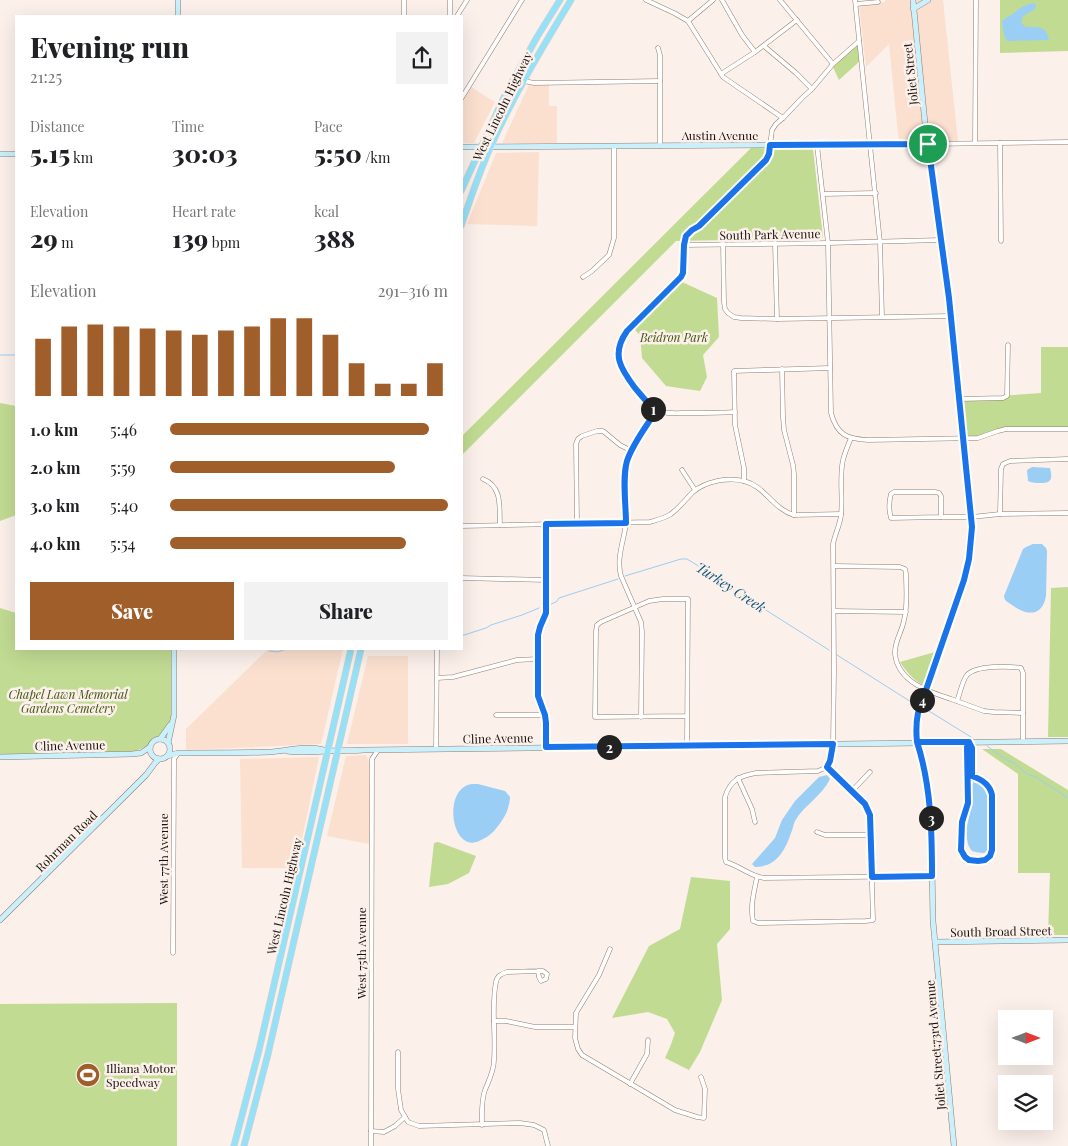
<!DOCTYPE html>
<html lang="en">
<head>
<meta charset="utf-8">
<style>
  :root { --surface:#fff; --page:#f2f2f2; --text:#202124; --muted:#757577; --accent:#9f5e2a }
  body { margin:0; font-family:"Playfair Display",serif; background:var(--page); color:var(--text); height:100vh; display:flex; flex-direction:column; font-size:19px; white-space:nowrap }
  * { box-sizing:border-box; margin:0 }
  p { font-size:16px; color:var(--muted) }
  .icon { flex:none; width:28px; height:28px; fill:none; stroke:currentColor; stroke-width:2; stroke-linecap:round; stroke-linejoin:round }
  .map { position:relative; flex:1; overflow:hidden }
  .sheet { position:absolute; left:15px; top:15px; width:448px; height:635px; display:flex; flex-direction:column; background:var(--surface); border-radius:0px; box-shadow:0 5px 20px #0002 }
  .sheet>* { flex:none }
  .needle { width:32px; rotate:90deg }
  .fabs { position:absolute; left:998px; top:1010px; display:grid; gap:10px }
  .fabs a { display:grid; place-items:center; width:55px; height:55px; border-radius:0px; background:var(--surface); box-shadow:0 5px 20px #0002; font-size:25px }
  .pin { position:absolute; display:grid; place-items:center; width:42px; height:42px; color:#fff; margin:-21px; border:2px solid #fff; border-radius:50%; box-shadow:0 1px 5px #0007 }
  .km { position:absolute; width:25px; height:25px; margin:-12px; border-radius:50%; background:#222; color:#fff; font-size:14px; line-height:25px; text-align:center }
  .round { display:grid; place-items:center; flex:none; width:52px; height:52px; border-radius:0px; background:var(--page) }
  .headline { display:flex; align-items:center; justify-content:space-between; height:85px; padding:0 15px }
  h1 { font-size:28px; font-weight:800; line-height:38px }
  .stats { display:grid; grid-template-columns:repeat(3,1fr); gap:8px; height:85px; padding:5px 15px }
  .stats div { display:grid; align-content:center }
  .stats b { font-size:25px; font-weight:800 }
  .stats small { font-size:14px; font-weight:400 }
  .stats p { font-size:14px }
  .chart { height:140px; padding:10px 15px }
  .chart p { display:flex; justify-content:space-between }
  .chart svg { width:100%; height:90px; margin-top:5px; stroke:var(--accent); stroke-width:6 }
  .button { display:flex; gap:10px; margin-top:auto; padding:10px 15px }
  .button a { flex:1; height:58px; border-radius:0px; background:var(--accent); color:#fff; font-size:20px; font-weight:800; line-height:58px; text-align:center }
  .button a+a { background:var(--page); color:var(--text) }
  ul { padding:0 15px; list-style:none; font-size:16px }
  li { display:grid; grid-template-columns:80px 60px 1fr; align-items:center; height:38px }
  li i { height:12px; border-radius:6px; background:var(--accent) }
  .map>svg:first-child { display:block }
</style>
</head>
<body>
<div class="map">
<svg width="1068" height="1146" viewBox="0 0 1068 1146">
  <rect width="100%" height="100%" fill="#fbf0ea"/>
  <g fill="#fbe0d0">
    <path d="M885,0h58l15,141 -31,3h-28l-10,-100 -23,23 -7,-63 26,-2z"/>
    <path d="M549,84v22h8v37h-55l27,-58z"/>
    <path d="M471,87l24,15 -21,41h-13v-39z"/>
    <path d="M539,152l-2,74 -70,-2 29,-71z"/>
    <path d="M268,649h75l-22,95 -135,6v-21z"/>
    <path d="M368,656h40v88h-61z"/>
    <path d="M366,755l3,7v82l-42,-8 19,-80z"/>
    <path d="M319,757l-23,111h-54l-2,-109z"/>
  </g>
  <g fill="#c1db93">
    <path d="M1000,0h68v51l-68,2z"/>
    <path d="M859,41l2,19 -22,20 -7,-15z"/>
    <path d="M751,148l62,1 10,89 -147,3 -215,215v-19z"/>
    <path d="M682,282l35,16 2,39 -16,18 4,22 -7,14 -34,-5 -24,-28 -2,-23 -6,-6z"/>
    <path d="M1041,347h27v82h-62l-17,6 -25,4 -5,-40 82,-6z"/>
    <path d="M0,403l16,3v109l-16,6z"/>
    <path d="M1068,587v150h-20l3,-149z"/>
    <path d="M0,608l16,5v36h157l-1,66 -2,6 -7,12 -9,6 -5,6 -13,6 -8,2 -128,1z"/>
    <path d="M935,652l-12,33c-9,-5 -17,-13 -23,-23z"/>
    <path d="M982,749h19l67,41v145h-20l2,-62h-32v-99z"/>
    <path d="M438,842l38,14 -7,17 -21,11 -19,3 5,-44z"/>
    <path d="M691,877l39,4v48l-13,15 5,56 -22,52 -11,18 -24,-12 5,-11 5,-14 -8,-14 -19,-7 -36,6 37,-72 31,-17z"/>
    <path d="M177,1003v143h-177v-142z"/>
  </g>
  <g fill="#9acef5">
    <path d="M1034,3l2,3 -1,3 -12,7 -2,7 5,4h12l7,3 4,8 -1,2 -41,1 -3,-6 -2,-14c4,-4 8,-5 12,-8 6,-5 12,-9 20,-10z"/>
    <path d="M1032,467l18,1c2,9 3,15 -9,15 -5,0 -8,0 -13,-2l-1,-11z"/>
    <path d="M1033,544h9l4,4 1,3 -1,45c-4,22 -20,19 -34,9 -5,-4 -7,-3 -8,-9l19,-47 3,-2z"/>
    <path d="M827,775l3,4c-8,17 -26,26 -35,42 -2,4 -2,8 -4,12 -6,18 -15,34 -36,34l-3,-3 23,-26 7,-18 13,-19 24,-24z"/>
    <path d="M974,781c8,2 13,6 15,14v54l-5,4c-3,0 -9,-1 -12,-2 -2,-2 -3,-5 -4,-7 -4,-16 2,-25 3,-40 1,-8 -2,-17 3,-23z"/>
    <path d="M472,784h6l23,6 4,1 5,6c-1,15 -7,23 -16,34 -4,4 -8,7 -13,9 -29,17 -40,-52 -9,-56z"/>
  </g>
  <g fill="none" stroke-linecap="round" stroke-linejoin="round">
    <g stroke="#9acef5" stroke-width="1">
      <path d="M0,355h16"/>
      <path d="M625,576l56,-17h6l44,27 5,7 6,2 87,55"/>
      <path d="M551,604l5,-2 3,-4 59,-19"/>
      <path d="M461,636l25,-8 5,-3 31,-10 17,-7"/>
      <path d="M269,651l9,1 8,-3"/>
      <path d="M837,655l71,45 9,5"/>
      <path d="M924,708l47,29"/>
      <path d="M987,746l18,13 9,4 13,11 9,3 32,21"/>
    </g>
    <g stroke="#947c6e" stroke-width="5">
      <g id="street">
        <path d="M404,0v16"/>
        <path d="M646,0l28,13 14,8 35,56 60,41"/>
        <path d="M722,0l20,35 13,17"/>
        <path d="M780,0l53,64"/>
        <path d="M855,0l25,242 2,75"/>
        <path d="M856,4l22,-2"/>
        <path d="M450,16v-16"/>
        <path d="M457,16l10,-16"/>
        <path d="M688,21l25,-21"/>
        <path d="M764,46l32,27 16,16"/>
        <path d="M658,48l2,7v91"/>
        <path d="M721,74l34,-22 42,-32"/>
        <path d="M514,77l10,4 10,2 126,-2"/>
        <path d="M461,99l61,-99"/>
        <path d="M975,143l1,-143"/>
        <path d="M1000,143l1,98"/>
        <path d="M927,144l141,-2"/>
        <path d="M817,145l11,98 3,170c6,22 16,26 37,27l110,-2 20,-7 8,-2h62"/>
        <path d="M823,194l53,-1"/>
        <path d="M775,243l2,76"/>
        <path d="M723,244l1,58 1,7 3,4 6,4 7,1 36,1 174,-3"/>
        <path d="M684,245l144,-2 113,-3"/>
        <path d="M583,277l9,-6 17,-16 5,-17v-92"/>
        <path d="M782,369l1,48 1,13 9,35 1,9v41"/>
        <path d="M959,399l44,-1 4,-2 1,-51"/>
        <path d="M735,412c-16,1 -31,1 -47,1 -8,0 -18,1 -26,-1 -11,-2 -17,-12 -23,-20 -16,-20 -30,-36 -12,-61l54,-54 2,-4 1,-28 1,-9 7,-6 7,-4 67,-66 3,-6 3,-24 4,-6 7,-6 19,-20 10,-9 21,-25 26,-23"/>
        <path d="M851,438c-3,7 -6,14 -8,22 -4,18 0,36 -2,55 -1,10 -6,19 -8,29l1,127 -1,73 -3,17 -3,6 -9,4 -62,2c-16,3 -26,7 -31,24v61l1,4c14,4 24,14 38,16l168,-2"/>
        <path d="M682,470l13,20"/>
        <path d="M483,479c20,8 16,28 17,46"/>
        <path d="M744,481v-13l-9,-43 -1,-54 96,-3"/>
        <path d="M894,492h41l4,1 2,3v21l-50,1c-2,-7 -2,-17 0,-24z"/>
        <path d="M1000,514l1,-45 2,-5 7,-3 58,-2"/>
        <path d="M941,517h31l28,-3 68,-1"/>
        <path d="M577,523l-1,-79 2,-5 4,-3 15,-5h6l17,14 12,6"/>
        <path d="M461,526l189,-4c7,-2 15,-4 21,-8 8,-6 15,-15 22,-22 13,-11 35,-15 51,-11 21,5 29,28 50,34l47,-1"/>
        <path d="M834,566l66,1 5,2 1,5c0,15 2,32 -2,46 -2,12 -10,22 -9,34 3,28 34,38 56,45 11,4 22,8 33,12l10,1 29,1"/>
        <path d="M461,578l84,2"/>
        <path d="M834,611l72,1"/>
        <path d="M437,678l16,-1 64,-17 21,-1"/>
        <path d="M957,701c3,-7 5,-20 10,-26 9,-10 42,-9 54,-7l2,5v68"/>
        <path d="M496,715h49"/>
        <path d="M641,717l1,-85 -1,-10 -20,-46c-5,-18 3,-35 5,-53 1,-18 -3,-37 0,-54 3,-22 19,-40 30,-58"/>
        <path d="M969,742l3,5v29"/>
        <path d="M687,745l1,-146h-25l-14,2 -48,21 -4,3 -1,6 -1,86 92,-1"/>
        <path d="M546,747v-24l-1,-8 -7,-20v-60l2,-8 6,-14v-89"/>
        <path d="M436,749l1,-100"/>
        <path d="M967,777c11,-2 23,7 25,18v55c-3,7 -6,10 -14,11 -7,0 -13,-2 -16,-9 -2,-5 -1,-24 1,-30 1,-7 4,-13 5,-19 2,-17 -6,-46 1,-61"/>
        <path d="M738,778l14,31 3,13"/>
        <path d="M852,791l18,-19"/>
        <path d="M817,832l8,3h46"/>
        <path d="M757,877c-3,15 -7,29 -4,44l5,2 108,-2 7,-1 -3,-105 -5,-11 -38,-37"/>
        <path d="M610,949l-11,26 -23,38 -1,25 3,11 4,6 93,55 22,7 7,1 1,-29 -4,-12"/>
        <path d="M173,953l1,-189v-5l4,-6"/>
        <path d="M494,1021h12l29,6h40"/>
        <path d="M398,1052v37l3,21 7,12 11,4 101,-3 14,2 10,5 4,16"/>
        <path d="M630,1084l17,-30 1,-14"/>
        <path d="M482,1125c0,-12 -1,-24 3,-35 4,-10 9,-19 9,-30 2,-24 -3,-55 2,-78 1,-6 5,-8 11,-10l31,-1h5l4,3 -1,5 -5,2 -2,-4 -1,-6"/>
        <path d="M371,1131l13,1 11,-6 10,-9"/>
        <path d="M371,1146l1,-387 6,-9"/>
      </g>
    </g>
    <g stroke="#947c6e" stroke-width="6">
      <g id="secondary">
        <path d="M913,0l14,144 22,154 23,229 -3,32 -5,21 -39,111 -7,22 -2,15 1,14 4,14 10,57 2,108 21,225"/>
        <path d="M913,9l15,-9"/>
        <path d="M178,16v-16"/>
        <path d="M461,147l466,-3"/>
        <path d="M0,154h16"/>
        <circle cx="160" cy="749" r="10"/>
        <path d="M160,739l10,-14"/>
        <path d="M168,743l6,-28v-66"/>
        <path d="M287,751c14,2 27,1 41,0 12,-1 24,0 36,-1l704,-9"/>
        <path d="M168,756l10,-3c30,0 61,0 91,-1 18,-1 37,-7 55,-2"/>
        <path d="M0,757l132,-3 9,-1 9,-6"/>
        <path d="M0,920l146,-145 9,-12 4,-4"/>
        <path d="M935,942l133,-2"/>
      </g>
    </g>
    <g stroke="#d1d0cf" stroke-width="7">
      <g id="primary">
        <path d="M461,191l45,-98 31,-56 23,-37"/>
        <path d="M461,226c9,-26 18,-53 29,-78 23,-52 52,-100 81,-148"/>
        <path d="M234,1146l25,-96 92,-401"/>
        <path d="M244,1146l24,-92 93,-405"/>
      </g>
    </g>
    <use href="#street" stroke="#fff" stroke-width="4"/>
    <use href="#secondary" stroke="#caf0fc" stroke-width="5"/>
    <use href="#primary" stroke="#94e1f8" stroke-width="5.5"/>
  </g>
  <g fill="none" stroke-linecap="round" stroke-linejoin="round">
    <g stroke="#fff" stroke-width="10">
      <path id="route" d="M928,144l-158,1 -1,9 -3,6 -67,66 -7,4 -6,6 -2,9 -1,28 -2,4 -54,54c-16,23 -7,37 8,57 7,8 13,16 21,23 -10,16 -23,32 -29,50 -5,17 -1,44 -1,62l-80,1v89l-6,14 -2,8v61l7,19 1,8v24l287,-3 -3,17 -3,6 38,37 5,11 2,62 60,-1c0,-45 -1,-91 -15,-134h52l-2,5 1,56 -6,19 -1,28 4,7 4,3 9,1 7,-1 5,-4 2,-6v-55c-2,-10 -11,-16 -20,-19v-28l-3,-6h-52c-1,-10 -1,-19 1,-29l46,-133 5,-21 3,-32 -23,-229 -21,-154"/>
    </g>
    <use href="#route" stroke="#1a73e8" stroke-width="6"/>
  </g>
  <defs>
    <g id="stadium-disc" transform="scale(1.25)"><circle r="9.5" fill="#9f5e2a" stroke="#fbf0ea"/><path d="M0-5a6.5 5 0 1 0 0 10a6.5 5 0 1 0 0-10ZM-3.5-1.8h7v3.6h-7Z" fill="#fff"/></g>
  </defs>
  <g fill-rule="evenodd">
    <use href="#stadium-disc" x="88" y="1075"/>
  </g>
  <g text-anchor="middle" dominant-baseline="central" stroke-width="5" stroke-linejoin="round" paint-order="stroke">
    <g font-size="12" fill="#1b120d" stroke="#fbf0ea">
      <text transform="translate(910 74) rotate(-96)">Joliet Street</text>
      <text transform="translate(502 106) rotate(-64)">West Lincoln Highway</text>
      <text x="720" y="135">Austin Avenue</text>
      <text transform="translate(770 234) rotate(-1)">South Park Avenue</text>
      <text transform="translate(498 738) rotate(-1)">Cline Avenue</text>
      <text transform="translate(70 745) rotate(-1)">Cline Avenue</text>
      <text transform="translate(66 841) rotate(-45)">Rohrman Road</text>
      <text transform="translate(163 859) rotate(-90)">West 77th Avenue</text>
      <text transform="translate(284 896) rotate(-77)">West Lincoln Highway</text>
      <text transform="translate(1001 931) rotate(-1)">South Broad Street</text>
      <text transform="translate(361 953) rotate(-90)">West 75th Avenue</text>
      <text transform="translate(935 1045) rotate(-95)">Joliet Street;73rd Avenue</text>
    </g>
    <g font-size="12" font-style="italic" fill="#425611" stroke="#fbf0ea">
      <text x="674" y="337">Beidron Park</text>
      <text x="68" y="694">Chapel Lawn Memorial<tspan x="68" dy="14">Gardens Cemetery</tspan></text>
    </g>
    <g font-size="12" fill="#1b120d" stroke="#fbf0ea" text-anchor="start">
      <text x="106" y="1068">Illiana Motor<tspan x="106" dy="14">Speedway</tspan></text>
    </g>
    <g font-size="14" font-style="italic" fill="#0b547e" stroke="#fbf0ea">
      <text transform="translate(731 587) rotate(33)">Turkey Creek</text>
    </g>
  </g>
</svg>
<div class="fabs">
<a><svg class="needle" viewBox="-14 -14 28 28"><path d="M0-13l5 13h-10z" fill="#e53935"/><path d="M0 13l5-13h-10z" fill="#757577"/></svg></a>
<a><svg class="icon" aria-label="layers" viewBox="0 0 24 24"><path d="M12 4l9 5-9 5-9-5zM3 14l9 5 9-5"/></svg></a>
</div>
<div class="pin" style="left:928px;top:144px;background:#1e9e55"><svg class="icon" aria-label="arrive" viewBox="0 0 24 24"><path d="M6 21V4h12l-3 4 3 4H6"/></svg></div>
<b class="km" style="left:653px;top:409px">1</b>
<b class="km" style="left:609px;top:747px">2</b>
<b class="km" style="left:931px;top:818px">3</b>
<b class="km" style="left:922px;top:700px">4</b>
<section class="sheet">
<div class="headline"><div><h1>Evening run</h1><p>21:25</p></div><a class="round"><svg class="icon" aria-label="share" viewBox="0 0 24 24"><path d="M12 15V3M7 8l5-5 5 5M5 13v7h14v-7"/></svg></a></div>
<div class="stats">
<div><p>Distance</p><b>5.15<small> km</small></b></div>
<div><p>Time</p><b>30:03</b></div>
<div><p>Pace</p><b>5:50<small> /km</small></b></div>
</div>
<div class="stats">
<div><p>Elevation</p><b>29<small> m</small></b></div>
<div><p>Heart rate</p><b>139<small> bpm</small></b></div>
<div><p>kcal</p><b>388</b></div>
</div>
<div class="chart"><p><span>Elevation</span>291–316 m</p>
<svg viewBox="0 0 160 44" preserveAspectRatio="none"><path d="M5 44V16M15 44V10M25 44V9M35 44V10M45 44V11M55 44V12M65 44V14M75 44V12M85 44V10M95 44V6M105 44V6M115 44V14M125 44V28M135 44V38M145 44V38M155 44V28"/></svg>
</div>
<ul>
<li><b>1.0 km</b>5:46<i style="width:93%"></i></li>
<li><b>2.0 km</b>5:59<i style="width:81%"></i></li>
<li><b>3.0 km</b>5:40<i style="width:100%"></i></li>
<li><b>4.0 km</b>5:54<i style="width:85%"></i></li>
</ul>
<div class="button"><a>Save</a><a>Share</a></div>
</section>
</div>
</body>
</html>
